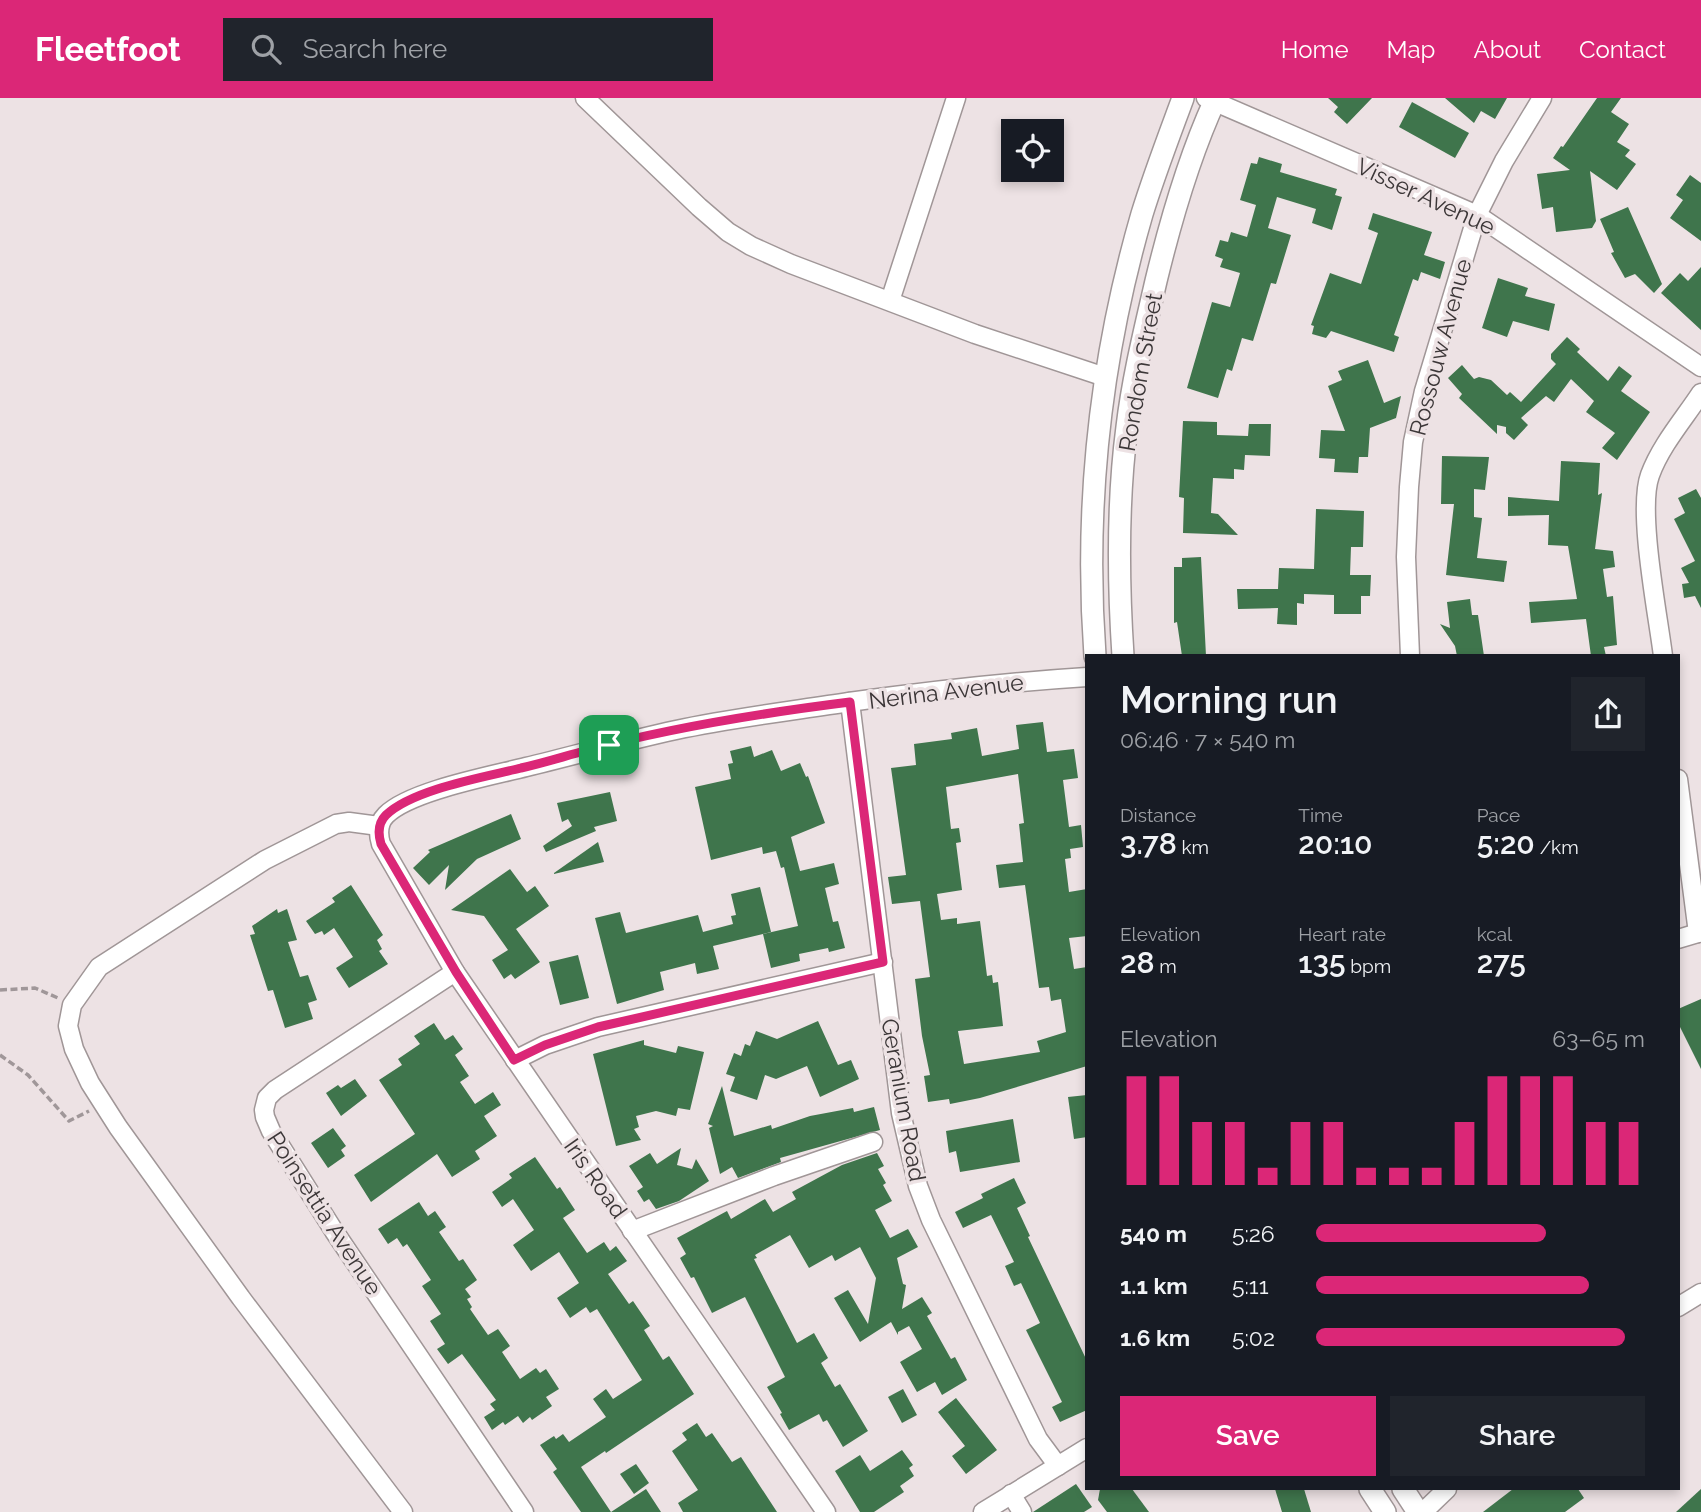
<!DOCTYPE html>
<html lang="en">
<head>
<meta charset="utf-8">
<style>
  :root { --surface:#171b24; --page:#20242c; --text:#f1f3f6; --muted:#9ea1a6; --accent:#db2777 }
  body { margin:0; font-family:Raleway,sans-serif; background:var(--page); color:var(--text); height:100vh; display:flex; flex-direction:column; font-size:26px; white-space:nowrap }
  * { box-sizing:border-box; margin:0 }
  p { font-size:23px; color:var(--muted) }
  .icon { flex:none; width:38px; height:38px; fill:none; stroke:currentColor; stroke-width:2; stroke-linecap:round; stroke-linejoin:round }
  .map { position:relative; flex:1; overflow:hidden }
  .side { position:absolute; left:1085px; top:556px; width:595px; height:836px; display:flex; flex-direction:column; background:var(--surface); border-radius:0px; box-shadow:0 4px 10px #0003 }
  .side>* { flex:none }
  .controls { position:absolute; left:1001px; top:21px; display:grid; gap:14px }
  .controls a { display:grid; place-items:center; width:63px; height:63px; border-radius:0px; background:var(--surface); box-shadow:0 4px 10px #0003; font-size:35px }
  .pin { position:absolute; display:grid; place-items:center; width:60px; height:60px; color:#fff; margin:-30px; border-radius:14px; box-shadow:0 4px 10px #0006 }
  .round { display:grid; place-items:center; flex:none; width:74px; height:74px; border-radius:0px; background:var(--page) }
  .head { display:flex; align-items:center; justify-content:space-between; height:119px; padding:0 35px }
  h1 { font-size:38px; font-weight:600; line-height:52px }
  .stats { display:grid; grid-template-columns:repeat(3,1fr); gap:10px; height:119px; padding:7px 35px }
  .stats div { display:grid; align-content:center }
  .stats b { font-size:30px; font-weight:600 }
  .stats small { font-size:19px; font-weight:400 }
  .stats p { font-size:19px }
  .chart { height:196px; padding:14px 35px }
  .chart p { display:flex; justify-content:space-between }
  .chart svg { width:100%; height:126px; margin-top:7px; stroke:var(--accent); stroke-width:6 }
  .primary-button { display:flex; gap:14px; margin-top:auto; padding:14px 35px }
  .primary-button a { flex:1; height:80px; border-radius:0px; background:var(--accent); color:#fff; font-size:28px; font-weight:600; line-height:80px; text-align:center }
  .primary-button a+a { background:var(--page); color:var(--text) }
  ul { padding:0 35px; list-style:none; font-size:23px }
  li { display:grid; grid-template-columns:112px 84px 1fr; align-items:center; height:52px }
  li i { height:18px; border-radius:9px; background:var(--accent) }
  header { display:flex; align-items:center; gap:42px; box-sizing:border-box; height:98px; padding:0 35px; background:var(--accent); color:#fff }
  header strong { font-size:33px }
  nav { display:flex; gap:38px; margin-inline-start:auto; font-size:24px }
  .search { width:490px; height:63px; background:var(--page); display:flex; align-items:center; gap:18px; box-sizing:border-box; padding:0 24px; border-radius:0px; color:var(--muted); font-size:26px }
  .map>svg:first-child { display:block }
</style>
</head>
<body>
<header>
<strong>Fleetfoot</strong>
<div class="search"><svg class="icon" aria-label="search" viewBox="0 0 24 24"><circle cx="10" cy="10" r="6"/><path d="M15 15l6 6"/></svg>Search here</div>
<nav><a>Home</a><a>Map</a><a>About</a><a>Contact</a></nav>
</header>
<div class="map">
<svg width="1701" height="1414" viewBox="0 0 1701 1414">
  <rect width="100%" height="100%" fill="#ede2e4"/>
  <g fill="#3f754c" fill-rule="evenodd">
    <path d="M1328,0h44l-25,26 -13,-12 4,-5z"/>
    <path d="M1445,0h62l-12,21 -14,-8 -7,12z"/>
    <path d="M1597,0h24l-10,14 18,12 -12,18 13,8 -5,6 11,8 -19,26 -27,-19 6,50 -4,7 -36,4 -3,-25 -11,2 -5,-35 33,-4 -17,-12 8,-12 2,1z"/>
    <path d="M1412,4l57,31 -14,25 -56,-31z"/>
    <path d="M1259,59l23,7 -2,8 57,17 -2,6 7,2 -10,33 -20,-7 4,-14 -39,-12 -9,31 23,7 -15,49 -5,-1 -18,58 -11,-3 -10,33 -5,-2 -9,29 -31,-10 25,-86 18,5 10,-34 -20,-6 3,-8 -8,-3 5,-16 8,2 3,-10 16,5 9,-32 -16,-5 11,-37 6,1z"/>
    <path d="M1690,77l11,8v58l-31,-23 13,-18 -7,-5z"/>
    <path d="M1628,109l34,77 -8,9 -19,-19 -10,4 -14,-25 3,-1 -14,-33z"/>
    <path d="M1373,115l59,19 -8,23 21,7 -5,17 -19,-7 -3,9 -5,-2 -19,56 5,2 -5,15 -63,-21 -5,7 -14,-4 2,-8 -3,-1 19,-52 31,11 17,-51 -10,-4z"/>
    <path d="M1701,169v63l-40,-37 19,-20 8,8z"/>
    <path d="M1498,180l30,10 -3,8 30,8 -6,27 -36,-10 -6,16 -25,-9z"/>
    <path d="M1567,239l13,12 -3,3 31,29 11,-15 13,10 -11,15 29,21 -33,48 -15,-12 13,-15 -29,-21 8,-11 -23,-22 -17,23 -8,-6 -25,22 7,7 -14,15 -8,-7v-6l-9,-2v9l-38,-36 3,-4 -14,-16 14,-13 12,14 5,-2 12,3 16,15 3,-3 11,10 35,-38 -5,-5v-5z"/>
    <path d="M1368,262l16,43 17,-7 -5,22 -26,10 -2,29h-9l-1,16 -24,-1 1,-13 -16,-1 2,-28 24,1 -17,-45 14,-6 -4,-9z"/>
    <path d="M1183,323l34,1v13l31,1 1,-12h22l-1,32 -25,-1 -1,15 -10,-1v10l-21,-1 -2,35 7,1 20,21 -55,-2 1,-35 -5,-1z"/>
    <path d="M1442,358l47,1 -4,33 -11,-1v28l8,1 -5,40 30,3 -3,21 -58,-7 8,-71h-13z"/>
    <path d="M1561,363l39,2 -2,32 4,-2 -7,56 18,2 2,16 -12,2 4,28 6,-1 4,49 -13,2 2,9h-15l-5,-37 -55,4 -2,-21 48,-3 -9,-53 -20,-1 1,-30 -41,1v-19l51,4z"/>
    <path d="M1696,391l5,9v110l-6,-12 -11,2 -2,-14 7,-1 -8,-15 14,-7 -21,-42 11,-6 -7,-15z"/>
    <path d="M1316,411l48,2 -1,36h-12l-1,28h21l-1,21h-9v18h-27v-19l-30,-1v10l-7,-1v22l-20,-1 1,-16 -40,1 -1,-20h41l1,-21 35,1z"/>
    <path d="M1201,459l5,99h-24l-5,-34 -3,1v-56h8v-9z"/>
    <path d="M1470,501l2,16h6l6,41h-27l-2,-10 -15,-22 10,4 -3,-26z"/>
    <path d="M1043,624l4,30 27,-3 4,29 -15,2 6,47 12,-2 2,22 -13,2 1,9 -6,1 4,33 18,-3v47l-18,2 5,31 13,-2v14h-2l2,18v67l-107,32 -30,6 -1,-5 -21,3 -4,-26 6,-1 -8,-39 -7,-57 15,-2 -10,-76 -28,3 -4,-27 18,-2 -15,-107 25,-3 -2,-21 38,-5 -1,-6 26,-5 5,28 37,-7 -3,-24zM1018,676l6,49 -5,1 4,38 -27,3 3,23 26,-3 14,103 10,-1 2,14 10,-2 5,33 -29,9 3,11 -76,12 -6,-33 45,-5 -5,-44 -5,1 -1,-8 -5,1 -7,-55 -23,3v-6l-16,2 -4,-26 25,-4 -6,-47 5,-1 -2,-14 -8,1 -5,-42z"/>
    <path d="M751,648l3,11 18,-7 9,21 19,-8 6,14 2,-1 17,47 -34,14 9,34 34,-8 5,21 -14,4 8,34 5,-1 7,27 -16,4 -1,-4 -29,6 1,7 -29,7 -8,-34 35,-8 -14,-59 -3,1 -5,-17 -13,3 -1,-7 -51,13 -16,-73 36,-8 -3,-15 5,-1 -3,-12z"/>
    <path d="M610,694l7,29 -23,6 2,4 -50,21 -3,-6 29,-20 -4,-7 -6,3 -5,-19z"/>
    <path d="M511,716l10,25 -44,20 -32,31 4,-25 -20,20 -16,-17 17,-16 -2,-2z"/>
    <path d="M598,744l6,20 -50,12v-1z"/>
    <path d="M510,771l17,23 8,-6 14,20 -33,23 24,33 -25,17 -4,-5 -7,5 -12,-19 16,-10 -24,-34 -33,-6z"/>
    <path d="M351,787l32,50 -6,5 5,9 -3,2 9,13 -39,24 -13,-20 17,-11 -19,-29 -10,7 -2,-4 -7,3 -9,-13 29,-19 -3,-4z"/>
    <path d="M760,789l11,45 -58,14 6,23 -22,5 -2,-11 -35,9 4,18 -47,14 -22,-86 25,-6 6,21 72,-18 5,17 30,-8 -2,-8 5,-1 -5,-21z"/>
    <path d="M277,811l1,4 9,-4 10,31 -9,2 12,35 8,-2 9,25 -9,3 5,16 -28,9 -12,-38 -5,1 -18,-56 5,-1 -3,-8z"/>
    <path d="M578,857l11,43 -29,7 -11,-43z"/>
    <path d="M1701,901v70l-23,-46v-14z"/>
    <path d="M818,923l20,44 13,-5 8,19 -39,18 -13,-31 -31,13 -11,-4 -8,25 -27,-9 5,-14 -9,-3 8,-21 7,3 4,-12 5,2 6,-15 21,8z"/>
    <path d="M434,925l11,17 8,-5 10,14 -8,6 14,21 -9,6 15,22 18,-12 8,13 -17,11 13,20 -22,15 5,8 -28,18 -15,-23 -66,48 -17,-27 61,-41 -36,-54 23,-15 -4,-6 22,-15 -6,-8z"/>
    <path d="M644,942v5l32,8 2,-7 26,6 -14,58 -12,-2 -2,8 -20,-5 -20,5 3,11 -5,2 7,11 -25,6 -23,-92z"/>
    <path d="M355,981l12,17 -26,20 -15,-23 12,-8 3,3z"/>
    <path d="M722,988l12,50 37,-11 1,4 38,-13 43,-8 1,4 20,-5 6,23 -100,28 1,4 -43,16 -6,-11 -12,7 -11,-46 4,-2 -5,-2z"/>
    <path d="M1087,997v42l-13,2 -6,-42z"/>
    <path d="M1013,1021l7,43 -60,10 -4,-21 -7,2 -3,-22z"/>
    <path d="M333,1030l13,18 -5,4 4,6 -17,12 -17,-25z"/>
    <path d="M681,1050l-4,17 15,4 4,-10 13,22 -30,20 -23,8 -7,-10 -5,3 -7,-11 6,-4 -14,-21 21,-13 7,11z"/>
    <path d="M877,1055l7,13 -6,3 8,14 -3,2 9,16 -17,9 15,28 18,-9 10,18 -21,11 6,26 3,1 -4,24 20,-12 10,16 -5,3 24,43 4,-2 12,23 -25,15 -7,-13 -18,10 -17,-30 22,-13 -13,-23 -11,6v3l-7,-13 -31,20 -26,-44 14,-8 20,34 8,-46 -16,-31 -25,14 -3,-6 -23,13 -19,-33 -35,20 2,3 -3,1 43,84 17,-10 14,25 -7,5 14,24 5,-3 28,47 -25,16 -16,-27 -4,2 -4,-8 -30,16 -9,-16 2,-1 -15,-26 18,-10 -40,-80 -33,16 -18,-36 -3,1 -11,-20 6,-4 -9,-16 50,-27 4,8 34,-20 8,13 23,-13 -4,-7 50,-27z"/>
    <path d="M535,1059l22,32 3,-2 15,23 -12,8 24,35 17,-11 6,9 6,-5 11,15 -19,13 21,30 4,-3 17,25 -6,4 19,30 6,-4 25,38 -88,59 -1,-2 -24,16 30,45 35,-23 15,23h-80l-28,-40 4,-3 -17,-24 14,-9 2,3 7,-5 6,8 37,-25 -13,-18 13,-10 7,10 29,-19 -45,-71 -7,4 -4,-6 -16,11 -13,-20 22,-15 -20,-31 -28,19 -18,-26 21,-15 -21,-31 -11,8 -10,-15 20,-14 -3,-4z"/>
    <path d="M1014,1080l12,25 -9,5 13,28 -2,1 59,124v49l-27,12 -8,-15 10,-5 -36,-72 14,-7 -19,-40 -7,3 -9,-20 9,-4 -23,-47 -28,13 -8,-16 28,-14 -2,-4z"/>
    <path d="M419,1104l9,14 7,-5 11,16 -7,5 20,29 4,-2 14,21 -12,9 6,8 -4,2 5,8 -2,2 18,26 10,-6 12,17 -8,6 18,27 16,-11 4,5 6,-4 13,20 -13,8 6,9 -20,14 -2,-3 -7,6 -5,-7 -13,9 -2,-3 -11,8 -8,-13 11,-7 -5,-6 6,-4 -34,-46 -14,10 -11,-15 8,-5 -15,-23 11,-7 -19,-28 9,-6 -24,-36 -4,3 -6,-9 -9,6 -10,-15z"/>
    <path d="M903,1291l14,26 -15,8 -14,-26z"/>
    <path d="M956,1300l41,52 -31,24 -14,-18 13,-10 -27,-34z"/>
    <path d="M697,1325l9,14 6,-4 20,29 9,-5 36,55h-94l-5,-9 20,-13 -26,-39 15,-11 -5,-7z"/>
    <path d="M902,1352l11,15 -4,3 5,8 -14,10 4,6 -30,20h-14l-25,-41 25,-16 10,16z"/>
    <path d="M636,1366l13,19 -15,11 -14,-20z"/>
    <path d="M1076,1386l16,23 -8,5h-51z"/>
    <path d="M1100,1391h32l17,23h-42l-9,-12z"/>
    <path d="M1275,1391h29l7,23h-29z"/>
    <path d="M1513,1391h65l6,9 -19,14h-82z"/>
    <path d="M1701,1391v23h-25z"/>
  </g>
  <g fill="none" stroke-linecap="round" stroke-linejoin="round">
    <g stroke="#a09697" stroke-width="21">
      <g id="minor">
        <path d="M585,0l114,109 29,25 23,14 40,18 184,70 130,43"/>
        <path d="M1206,0l271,117 224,152"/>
        <path d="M890,203l66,-203"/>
        <path d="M1410,558l-4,-99 3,-70 4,-45 11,-51 53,-176 27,-54 38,-63"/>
        <path d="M1663,558c-5,-41 -26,-146 -13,-181 11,-30 34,-56 51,-82"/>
        <path d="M850,604l51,411 17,73 13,34 107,219 20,27"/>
        <path d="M1678,681l20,154"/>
        <path d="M379,728l-30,-4 -13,2 -71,36 -166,107 -27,38 -4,21 6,23 16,34 28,44 123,171 162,214"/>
        <path d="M1678,841l23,-7"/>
        <path d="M455,874l-180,118 -8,8 -3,12 1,7 6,14 63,100 190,281"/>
        <path d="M515,962l30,-15 53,-18 285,-65"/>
        <path d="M632,1133l142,-55 99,-34"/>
        <path d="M1678,1209l23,-14"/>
        <path d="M1011,1396l11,18"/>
        <path d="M826,1414l-371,-540 -74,-128c-3,-10 -3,-21 5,-29 24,-24 105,-39 140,-48 50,-12 99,-26 150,-37 57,-12 115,-19 173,-28 79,-11 158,-20 238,-25"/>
        <path d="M983,1414l104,-64"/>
        <path d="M1423,1414l24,-23"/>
      </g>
    </g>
    <g stroke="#a09697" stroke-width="24">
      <g id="tertiary">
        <path d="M1095,558c-11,-150 5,-297 47,-442 12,-39 27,-78 41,-116"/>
        <path d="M1123,558c-5,-76 -6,-153 4,-229 6,-50 18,-98 29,-146 15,-62 33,-125 60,-183"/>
        <path d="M1370,1391l15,23"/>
        <path d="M1403,1391l15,23"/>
      </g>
    </g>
    <g stroke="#a09799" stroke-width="3.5" stroke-dasharray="7 3.5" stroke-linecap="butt">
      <path d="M0,892l35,-2 23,10"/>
      <path d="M0,957l28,20 41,46 20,-10"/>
    </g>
    <use href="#minor" stroke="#fff" stroke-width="18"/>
    <use href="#tertiary" stroke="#fff" stroke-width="21"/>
  </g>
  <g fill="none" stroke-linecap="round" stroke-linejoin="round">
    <g stroke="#fff" stroke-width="14">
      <path id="route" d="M850,604l33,260 -285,65 -53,18 -31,15 -58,-88 -75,-128c-3,-10 -3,-21 5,-29 27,-26 99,-38 135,-47 23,-5 44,-12 67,-18 85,-23 174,-37 262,-48z"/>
    </g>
    <use href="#route" stroke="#db2777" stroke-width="9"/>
  </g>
  <g text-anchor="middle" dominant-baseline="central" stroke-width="7" stroke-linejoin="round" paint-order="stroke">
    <g font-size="23" fill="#3c3738" stroke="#ede2e4">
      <text transform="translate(1426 98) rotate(25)">Visser Avenue</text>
      <text transform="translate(1440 249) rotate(-75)">Rossouw Avenue</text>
      <text transform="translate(1140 274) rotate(-80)">Rondom Street</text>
      <text transform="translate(946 593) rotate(-7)">Nerina Avenue</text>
      <text transform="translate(904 1002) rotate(80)">Geranium Road</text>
      <text transform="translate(596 1080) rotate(55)">Iris Road</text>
      <text transform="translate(325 1115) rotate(57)">Poinsettia Avenue</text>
    </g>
  </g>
</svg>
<div class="controls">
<a><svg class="icon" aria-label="locate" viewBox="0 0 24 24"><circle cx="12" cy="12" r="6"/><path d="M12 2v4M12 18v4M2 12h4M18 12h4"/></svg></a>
</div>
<div class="pin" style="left:609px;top:647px;background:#1e9e55"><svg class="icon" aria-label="arrive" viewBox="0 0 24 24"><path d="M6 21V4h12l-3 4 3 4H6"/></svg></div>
<section class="side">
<div class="head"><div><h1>Morning run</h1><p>06:46 · 7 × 540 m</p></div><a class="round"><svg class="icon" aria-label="share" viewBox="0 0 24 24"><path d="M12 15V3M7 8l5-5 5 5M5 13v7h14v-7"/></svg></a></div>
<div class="stats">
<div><p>Distance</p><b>3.78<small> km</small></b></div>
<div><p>Time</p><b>20:10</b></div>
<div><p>Pace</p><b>5:20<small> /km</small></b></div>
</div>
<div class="stats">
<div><p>Elevation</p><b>28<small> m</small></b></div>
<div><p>Heart rate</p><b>135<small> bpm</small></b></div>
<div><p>kcal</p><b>275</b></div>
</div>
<div class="chart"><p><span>Elevation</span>63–65 m</p>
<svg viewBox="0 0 160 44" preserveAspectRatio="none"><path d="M5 44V6M15 44V6M25 44V22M35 44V22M45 44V38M55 44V22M65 44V22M75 44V38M85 44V38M95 44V38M105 44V22M115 44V6M125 44V6M135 44V6M145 44V22M155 44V22"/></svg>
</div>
<ul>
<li><b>540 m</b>5:26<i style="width:70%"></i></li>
<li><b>1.1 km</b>5:11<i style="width:83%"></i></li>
<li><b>1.6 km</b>5:02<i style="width:94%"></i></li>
</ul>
<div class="primary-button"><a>Save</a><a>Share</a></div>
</section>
</div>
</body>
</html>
